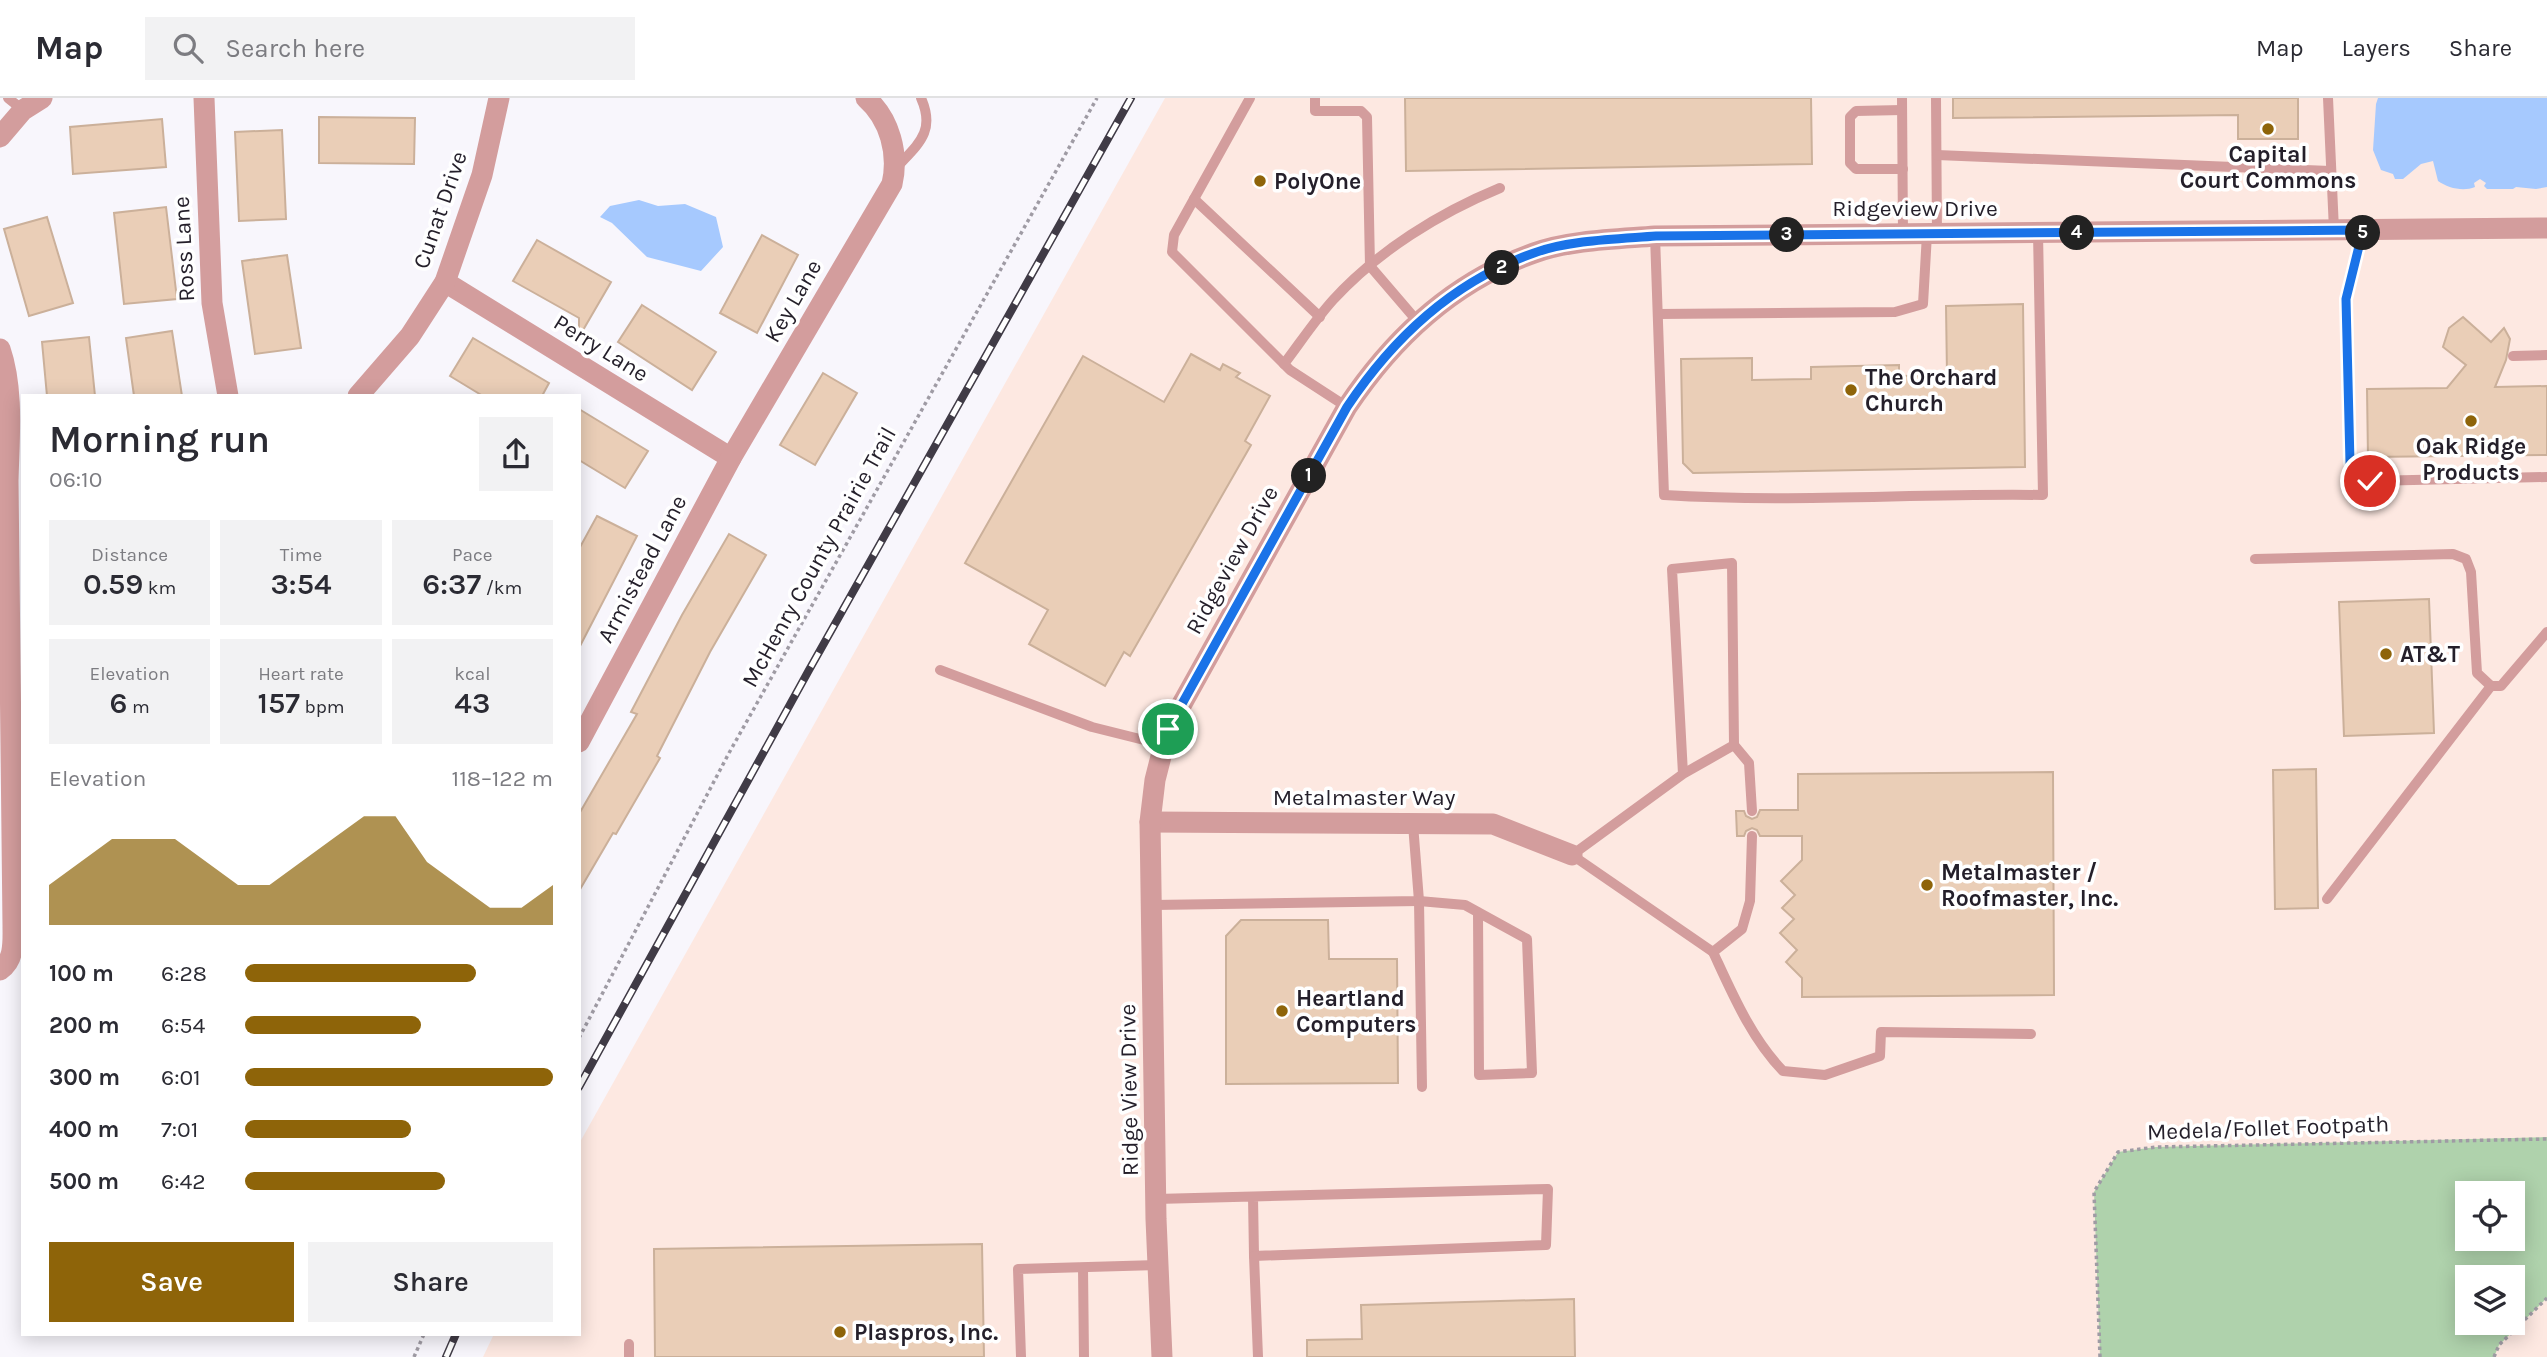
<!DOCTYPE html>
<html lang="en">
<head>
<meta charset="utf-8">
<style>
  :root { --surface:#fff; --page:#f2f2f3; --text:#2b2b33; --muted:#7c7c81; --line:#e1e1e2; --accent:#8e6409 }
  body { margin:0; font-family:Karla,sans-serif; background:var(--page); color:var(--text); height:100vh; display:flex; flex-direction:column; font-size:26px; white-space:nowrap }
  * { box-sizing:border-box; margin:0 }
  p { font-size:23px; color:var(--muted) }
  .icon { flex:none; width:38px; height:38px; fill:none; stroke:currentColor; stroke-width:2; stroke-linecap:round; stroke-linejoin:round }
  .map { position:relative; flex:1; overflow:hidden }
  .details { position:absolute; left:21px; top:296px; width:560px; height:942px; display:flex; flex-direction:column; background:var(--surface); border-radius:0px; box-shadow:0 4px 18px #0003 }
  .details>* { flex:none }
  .buttons { position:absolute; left:2455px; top:1083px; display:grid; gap:14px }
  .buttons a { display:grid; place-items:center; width:70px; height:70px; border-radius:0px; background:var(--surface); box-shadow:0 4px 18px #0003; font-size:35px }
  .pin { position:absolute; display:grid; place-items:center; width:60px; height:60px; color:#fff; margin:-30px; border:4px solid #fff; border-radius:50%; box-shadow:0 2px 7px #0007 }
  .km { position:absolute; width:35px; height:35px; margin:-18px; border-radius:50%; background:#222; color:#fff; font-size:19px; line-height:35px; text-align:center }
  .round { display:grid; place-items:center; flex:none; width:74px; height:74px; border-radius:0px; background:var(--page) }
  .overview { display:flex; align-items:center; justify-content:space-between; height:119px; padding:0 28px }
  h1 { font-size:38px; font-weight:600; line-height:52px }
  .figures { display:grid; grid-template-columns:repeat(3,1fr); gap:10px; height:119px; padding:7px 28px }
  .figures div { display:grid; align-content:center; border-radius:0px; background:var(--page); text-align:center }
  .figures b { font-size:30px; font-weight:600 }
  .figures small { font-size:19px; font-weight:400 }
  .figures p { font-size:19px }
  .chart { height:196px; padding:14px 28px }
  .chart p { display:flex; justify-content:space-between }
  .chart svg { width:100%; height:126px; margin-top:7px; fill:var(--accent); opacity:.7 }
  .cta { display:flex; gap:14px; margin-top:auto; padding:14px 28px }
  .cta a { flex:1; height:80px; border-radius:0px; background:var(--accent); color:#fff; font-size:28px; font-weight:600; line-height:80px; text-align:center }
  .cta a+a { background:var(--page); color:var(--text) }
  ul { padding:0 28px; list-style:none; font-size:23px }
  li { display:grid; grid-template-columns:112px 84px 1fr; align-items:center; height:52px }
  li i { height:18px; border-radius:9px; background:var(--accent) }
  header { display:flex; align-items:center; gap:42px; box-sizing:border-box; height:98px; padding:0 35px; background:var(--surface); border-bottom:2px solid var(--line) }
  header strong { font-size:33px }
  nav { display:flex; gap:38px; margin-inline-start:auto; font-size:24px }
  .search { width:490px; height:63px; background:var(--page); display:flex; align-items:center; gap:18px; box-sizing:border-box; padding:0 24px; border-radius:0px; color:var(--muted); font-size:26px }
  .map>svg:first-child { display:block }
</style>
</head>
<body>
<header>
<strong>Map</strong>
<div class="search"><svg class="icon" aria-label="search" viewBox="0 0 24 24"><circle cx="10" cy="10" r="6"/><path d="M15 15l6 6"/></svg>Search here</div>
<nav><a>Map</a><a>Layers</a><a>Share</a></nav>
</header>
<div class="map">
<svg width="2547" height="1259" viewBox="0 0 2547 1259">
  <rect width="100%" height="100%" fill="#f8f6fc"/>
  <path fill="#fde8e1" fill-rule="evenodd" d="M1165,0h1382v1259h-2064l11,-23h85l1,-192zM2468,1096h45v45h-45zM2468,1180h45v45h-45z"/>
  <path fill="#afd2ac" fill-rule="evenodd" d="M2547,1039v161l-48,47 -5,12h-394l-6,-165 24,-40 38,-5zM2468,1096h45v45h-45zM2468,1180h45v45h-45z"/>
  <g fill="#a6c9fe">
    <path d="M2378,0h169v89l-11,2 -20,-2 -3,2h-26l-3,-3 2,-3 -6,-4 -6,4 1,4c-12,5 -27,1 -37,-6l-5,-20 -12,3 -18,15h-8l-2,-5 -12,-4 -8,-20 3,-46z"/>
    <path d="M639,102l19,6 27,-2 31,13 7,30 -22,24 -54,-14 -35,-34 -12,-6 10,-11z"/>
  </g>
  <g fill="#eaceb7" stroke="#cbb09a" stroke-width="2">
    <path d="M1405,0h406l1,66 -406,7z"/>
    <path d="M1953,0h345v41h-60v-24l-285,3z"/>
    <path d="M319,19l96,1 -1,46 -95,-1z"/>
    <path d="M162,21l4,48 -93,7 -3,-47z"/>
    <path d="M282,32l4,89 -47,2 -4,-89z"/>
    <path d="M166,109l11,92 -53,5 -10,-91z"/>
    <path d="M47,119l26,86 -44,13 -25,-87z"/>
    <path d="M762,137l36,20 -41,78 -37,-20z"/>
    <path d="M537,142l74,42 -32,55v-19l-66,-37z"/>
    <path d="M287,157l14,93 -46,6 -13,-93z"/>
    <path d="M2023,206l2,163 -332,6 -10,-10 -2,-104 71,-1v22l59,-1v-12l88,-2v11l48,-1 -1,-69z"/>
    <path d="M642,207l74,47 -24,38 -74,-48z"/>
    <path d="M2463,219l28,25 13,-14 6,11 -4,21 -11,27 52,-1v69l-179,2 -1,-68 80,-1 19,-23 -23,-18 6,-19z"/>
    <path d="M172,233l10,65h-48l-8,-58z"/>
    <path d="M89,239l6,59h-48l-5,-54z"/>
    <path d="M473,240l76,45 -7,13h-59l-33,-20z"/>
    <path d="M1191,256l29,16 3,-6 17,9 -4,4 34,19 -25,45 6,4 -121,211 -6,-4 -19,34 -76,-42 19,-34 -83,-47 118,-207 81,46z"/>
    <path d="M823,275l34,20 -42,72 -35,-20z"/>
    <path d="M579,311l69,42 -23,37 -46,-28z"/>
    <path d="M597,418l40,20 -58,112v-99z"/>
    <path d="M729,436l37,21 -56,97 -53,104 3,2 -44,76 -3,-1 -34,58v-77l58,-100 -6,-2 51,-97z"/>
    <path d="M2429,501l5,134 -90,3 -5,-134z"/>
    <path d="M2316,671l2,139 -43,1 -2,-139z"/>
    <path d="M2053,674l1,223 -252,2v-19l-16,-16 11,-12 -17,-17 14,-14 -12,-11 13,-13 -14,-14 21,-21v-24h-42l-3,-6 -5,-2 -6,3 -2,5h-7l-1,-25h8l2,5 6,3 5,-2 3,-7h38v-36z"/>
    <path d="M1241,822h87l1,39h68l1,124 -172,1v-148z"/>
    <path d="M982,1146l2,113h-329l-1,-108z"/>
    <path d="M1574,1201l1,58h-268v-17l55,-1 -1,-34z"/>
  </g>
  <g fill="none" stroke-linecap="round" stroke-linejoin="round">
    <g stroke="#9f9ba4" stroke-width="3.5" stroke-dasharray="3.5 3.5" stroke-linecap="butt">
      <path d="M579,940l150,-285 368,-655"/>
      <path d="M414,1259l10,-23"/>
      <path d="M2100,1259l-6,-165 24,-40 38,-5 391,-8"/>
      <path d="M2494,1259l5,-12 48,-47"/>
    </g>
    <g stroke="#d39d9d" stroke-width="10">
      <path d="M8,0l15,12"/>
      <path d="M1250,0l-76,137 -2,17 118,118 57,37"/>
      <path d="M1315,0v13h46l6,6 3,149 48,56"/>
      <path d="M1902,0l1,136"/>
      <path d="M1936,0l1,136"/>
      <path d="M2328,0l6,132"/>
      <path d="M1902,12l-46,1 -6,6v46l6,6h47"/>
      <path d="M1937,57l393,16"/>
      <path d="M896,70c22,-24 40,-36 25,-70"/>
      <path d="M1194,101l126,118"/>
      <path d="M2363,132l-17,69 4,164 20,18 177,-4"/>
      <path d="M1655,138l9,259c126,8 253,-2 379,0l-5,-262"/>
      <path d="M1658,216l237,-2 28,-8 4,-70"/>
      <path d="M2513,258l34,-1"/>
      <path d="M1284,266c16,-21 31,-44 49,-64 45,-49 106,-87 167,-112"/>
      <path d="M2255,461l198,-5 13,5 5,13 6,101 14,13h10l46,-54"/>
      <path d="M940,572l152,57 72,18"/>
      <path d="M1734,647l15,18 3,48"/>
      <path d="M1683,676l51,-29 -2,-182 -60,6 11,205 -111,81 141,97 29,-23 8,-28 2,-65"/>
      <path d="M2327,801l164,-213"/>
      <path d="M1153,807l266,-4 -6,-77"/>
      <path d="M1713,854c19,41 38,86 70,119l42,4 55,-19 1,-24 150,2"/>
      <path d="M1422,989l-3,-186 46,4 62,34 5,134 -53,2 -1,-163"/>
      <path d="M1156,1101l392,-10 -2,56 -292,11 -1,-59"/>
      <path d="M1254,1158l4,101"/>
      <path d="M1083,1170l1,89"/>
      <path d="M629,1246v13"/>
      <path d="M1021,1259l-3,-88 140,-4"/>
    </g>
    <g stroke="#d39d9d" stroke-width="21">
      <path d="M204,0l8,205 16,93"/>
      <path d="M0,39l23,-27 19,-12"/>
      <path d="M445,184l286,176"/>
      <path d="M0,251c14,41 9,89 8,132l5,444c0,16 2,35 -13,45"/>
      <path d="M358,298l52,-60 35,-54 37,-107 17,-77"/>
      <path d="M579,644l152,-284 161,-274c7,-30 -2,-65 -26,-86"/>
      <path d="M1150,724l343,2 79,31"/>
      <path d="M1162,1259l-6,-138 -6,-397 5,-42 13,-51 179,-322c46,-69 107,-126 187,-154 35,-13 84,-14 121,-17l892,-8"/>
    </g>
    <g stroke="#403b46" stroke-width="8">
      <g id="rail">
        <path d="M579,989l230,-417 322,-572"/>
        <path d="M446,1259l10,-23"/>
      </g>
    </g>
    <use href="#rail" stroke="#fff" stroke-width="5" stroke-dasharray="16" stroke-linecap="butt"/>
  </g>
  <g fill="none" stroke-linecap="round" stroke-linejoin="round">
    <g stroke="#fff" stroke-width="14">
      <path id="route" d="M1168,631l179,-322c46,-69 107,-126 187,-154 35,-13 84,-14 122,-17l707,-6 -17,69 4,164 20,18"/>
    </g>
    <use href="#route" stroke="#1a73e8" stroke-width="9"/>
  </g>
  <g fill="#8e6409" stroke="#fff" stroke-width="2.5">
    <circle cx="2268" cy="31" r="7"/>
    <circle cx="1260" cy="83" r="7"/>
    <circle cx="1851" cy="292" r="7"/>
    <circle cx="2471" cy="323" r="7"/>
    <circle cx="2386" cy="556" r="7"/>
    <circle cx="1927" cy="787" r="7"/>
    <circle cx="1282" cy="913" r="7"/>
    <circle cx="840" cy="1234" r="7"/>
  </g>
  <g text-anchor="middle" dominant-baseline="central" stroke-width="7" stroke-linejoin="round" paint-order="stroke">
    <g font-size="23" font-weight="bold" fill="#241f2a" stroke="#fff" text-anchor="start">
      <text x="2268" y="56" text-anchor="middle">Capital<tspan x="2268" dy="26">Court Commons</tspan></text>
      <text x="1274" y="83">PolyOne</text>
      <text x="1865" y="279">The Orchard<tspan x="1865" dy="26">Church</tspan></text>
      <text x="2471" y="348" text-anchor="middle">Oak Ridge<tspan x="2471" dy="26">Products</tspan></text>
      <text x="2400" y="556">AT&amp;T</text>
      <text x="1941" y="774">Metalmaster /<tspan x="1941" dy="26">Roofmaster, Inc.</tspan></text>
      <text x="1296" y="900">Heartland<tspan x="1296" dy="26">Computers</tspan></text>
      <text x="854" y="1234">Plaspros, Inc.</text>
    </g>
    <g font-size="23" fill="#241f2a" stroke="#fff">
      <text x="1915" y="110">Ridgeview Drive</text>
      <text transform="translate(440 112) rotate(-71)">Cunat Drive</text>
      <text transform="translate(184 151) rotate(-93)">Ross Lane</text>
      <text transform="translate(793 203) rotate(-60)">Key Lane</text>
      <text transform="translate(601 250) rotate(32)">Perry Lane</text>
      <text transform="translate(819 459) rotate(-61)">McHenry County Prairie Trail</text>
      <text transform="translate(1232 462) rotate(-61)">Ridgeview Drive</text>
      <text transform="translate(642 471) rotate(-62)">Armistead Lane</text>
      <text x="1364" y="699">Metalmaster Way</text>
      <text transform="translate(1129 992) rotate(-91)">Ridge View Drive</text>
      <text transform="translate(2268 1030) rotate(-2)">Medela/Follet Footpath</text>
    </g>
  </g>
</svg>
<div class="buttons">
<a><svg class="icon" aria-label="locate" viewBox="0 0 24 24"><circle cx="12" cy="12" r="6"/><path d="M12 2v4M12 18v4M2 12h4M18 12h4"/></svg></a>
<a><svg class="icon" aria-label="layers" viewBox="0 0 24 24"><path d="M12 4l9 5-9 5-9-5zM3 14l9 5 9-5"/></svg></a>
</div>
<div class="pin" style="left:1168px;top:631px;background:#1e9e55"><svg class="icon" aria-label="arrive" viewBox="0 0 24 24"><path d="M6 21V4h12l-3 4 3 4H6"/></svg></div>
<div class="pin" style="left:2370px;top:383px;background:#d93025"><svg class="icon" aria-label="check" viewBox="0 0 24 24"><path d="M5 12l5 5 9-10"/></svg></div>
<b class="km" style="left:1309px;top:378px">1</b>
<b class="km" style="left:1502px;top:170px">2</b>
<b class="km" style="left:1787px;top:137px">3</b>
<b class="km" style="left:2077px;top:135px">4</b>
<b class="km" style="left:2363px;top:135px">5</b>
<section class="details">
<div class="overview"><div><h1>Morning run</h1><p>06:10</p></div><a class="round"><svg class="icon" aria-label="share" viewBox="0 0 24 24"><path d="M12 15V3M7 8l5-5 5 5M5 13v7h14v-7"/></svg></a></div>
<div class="figures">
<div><p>Distance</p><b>0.59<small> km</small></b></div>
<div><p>Time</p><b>3:54</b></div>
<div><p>Pace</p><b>6:37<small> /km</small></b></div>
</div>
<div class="figures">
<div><p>Elevation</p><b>6<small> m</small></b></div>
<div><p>Heart rate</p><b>157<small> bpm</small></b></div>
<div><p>kcal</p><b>43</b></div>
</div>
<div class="chart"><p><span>Elevation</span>118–122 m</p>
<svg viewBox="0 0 160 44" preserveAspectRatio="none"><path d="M0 44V30L10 22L20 14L30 14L40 14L50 22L60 30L70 30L80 22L90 14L100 6L110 6L120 22L130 30L140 38L150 38L160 30V44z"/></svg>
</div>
<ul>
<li><b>100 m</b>6:28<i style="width:75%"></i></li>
<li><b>200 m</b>6:54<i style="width:57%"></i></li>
<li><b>300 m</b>6:01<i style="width:100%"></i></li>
<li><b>400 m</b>7:01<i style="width:54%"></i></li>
<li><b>500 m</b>6:42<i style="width:65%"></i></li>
</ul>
<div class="cta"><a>Save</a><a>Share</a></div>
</section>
</div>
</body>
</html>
